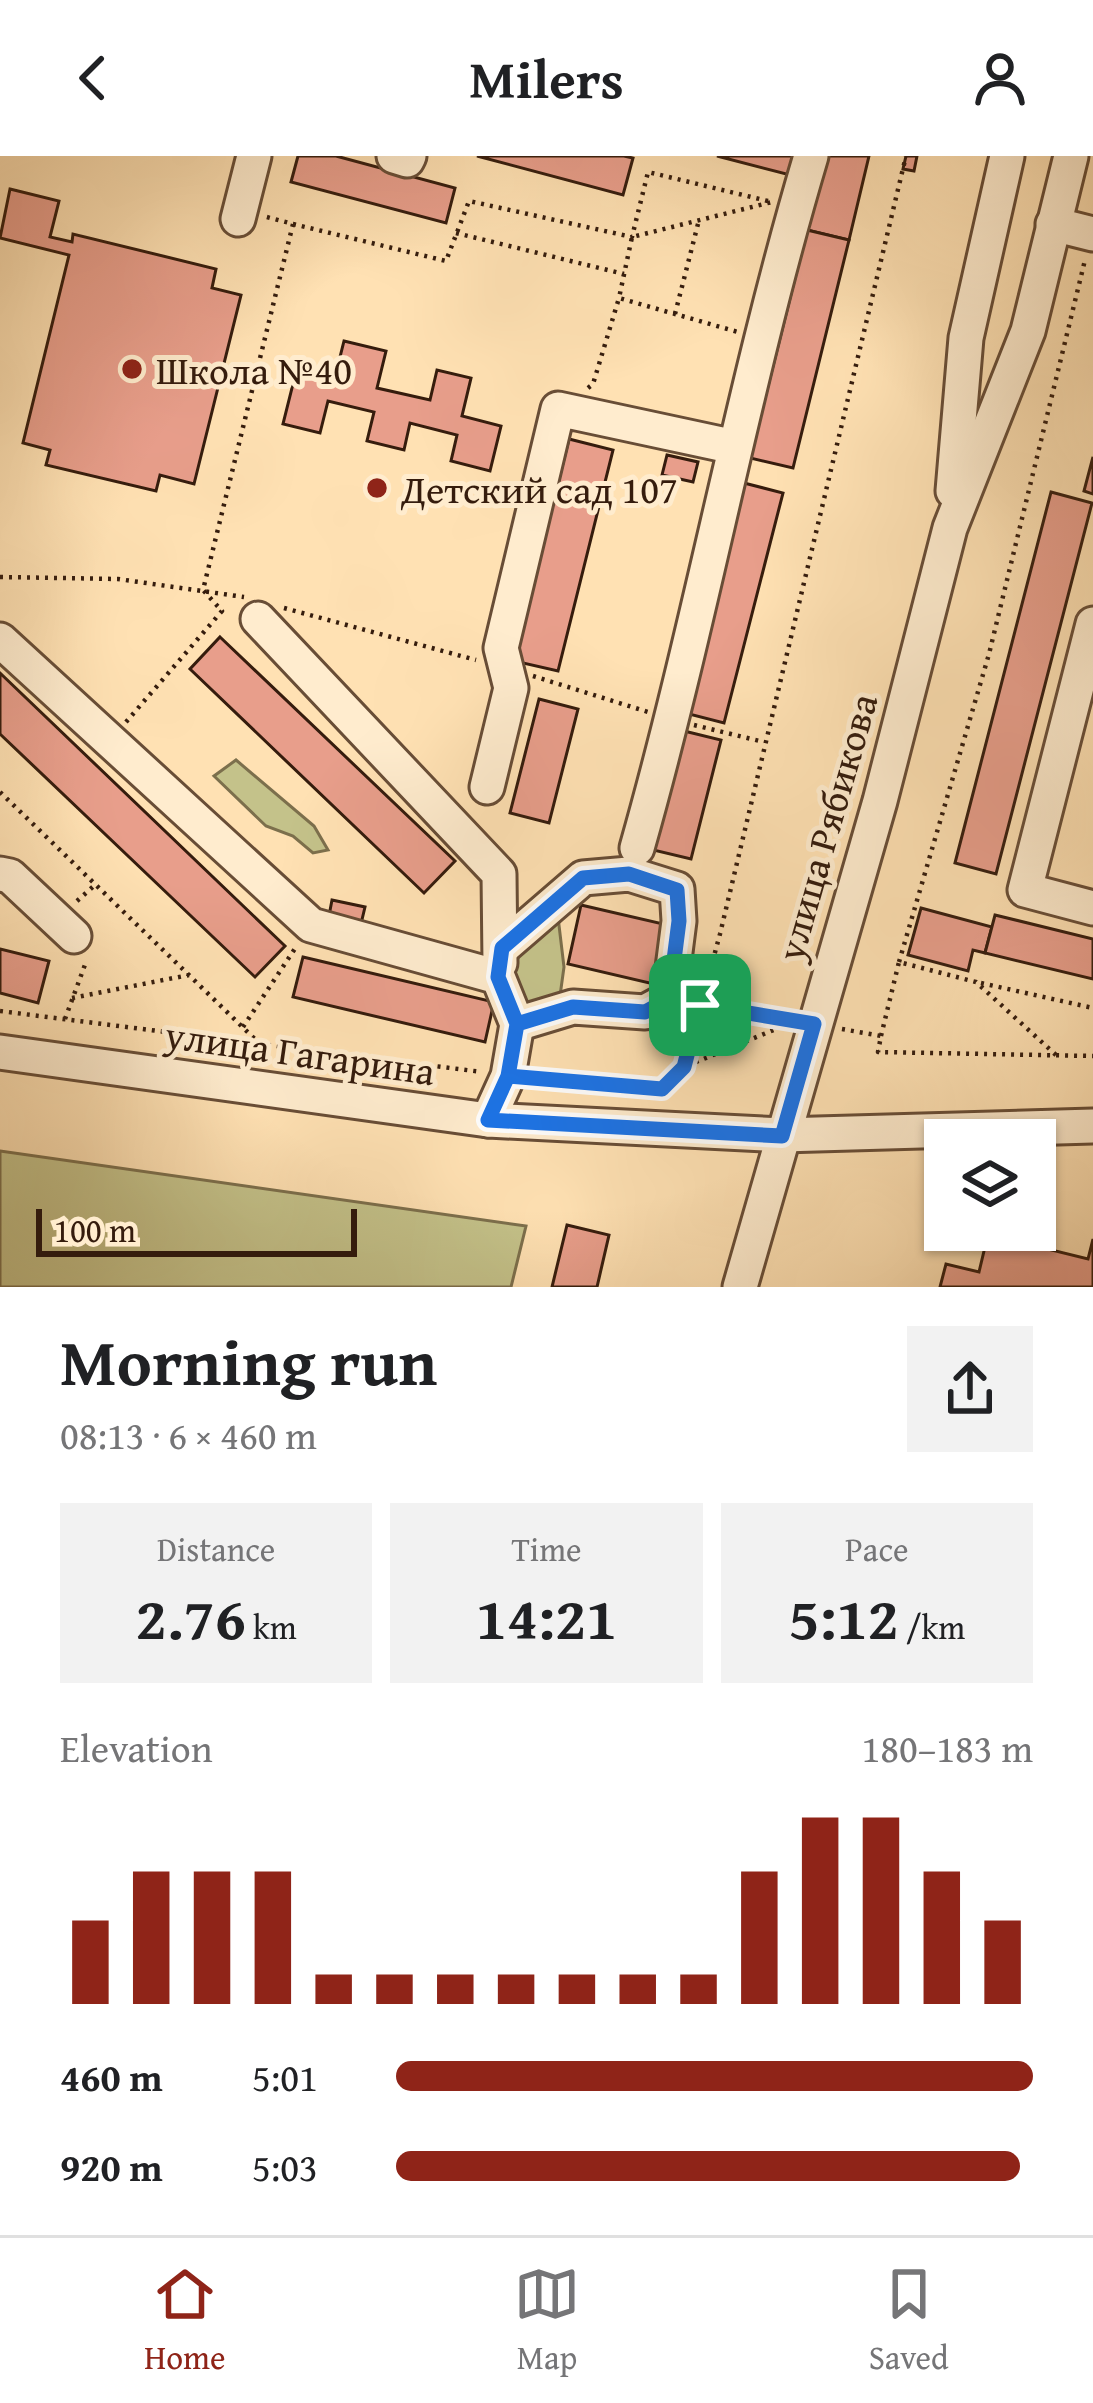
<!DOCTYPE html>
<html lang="en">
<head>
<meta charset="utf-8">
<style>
  :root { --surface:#fff; --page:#f2f2f2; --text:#202124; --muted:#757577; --line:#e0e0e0; --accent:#8f2418 }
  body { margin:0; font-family:"Gentium Book Plus",serif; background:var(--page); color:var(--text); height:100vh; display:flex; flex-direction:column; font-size:45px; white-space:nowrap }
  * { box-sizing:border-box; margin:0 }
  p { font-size:39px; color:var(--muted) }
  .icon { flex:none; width:66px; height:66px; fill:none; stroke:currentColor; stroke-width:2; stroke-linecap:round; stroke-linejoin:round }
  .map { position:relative; height:1131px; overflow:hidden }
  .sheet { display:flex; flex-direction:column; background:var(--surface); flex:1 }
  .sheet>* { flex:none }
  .buttons { position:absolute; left:924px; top:963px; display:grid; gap:24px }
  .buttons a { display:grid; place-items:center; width:132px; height:132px; border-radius:0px; background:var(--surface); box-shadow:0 3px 9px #0004; font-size:60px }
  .scale { position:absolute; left:36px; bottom:30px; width:321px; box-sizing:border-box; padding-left:12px; border:6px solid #351c0d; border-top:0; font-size:33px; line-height:42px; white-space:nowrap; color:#351c0d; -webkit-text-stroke:9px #ffecce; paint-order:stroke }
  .pin { position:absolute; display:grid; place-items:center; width:102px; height:102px; color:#fff; margin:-51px; border-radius:24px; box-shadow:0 6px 18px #0006 }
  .round { display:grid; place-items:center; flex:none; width:126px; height:126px; border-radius:0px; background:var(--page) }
  .summary { display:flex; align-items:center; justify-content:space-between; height:204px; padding:0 60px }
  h1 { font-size:66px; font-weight:600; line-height:90px }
  .stats { display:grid; grid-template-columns:repeat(3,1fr); gap:18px; height:204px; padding:12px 60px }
  .stats div { display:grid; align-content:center; border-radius:0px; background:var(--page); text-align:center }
  .stats b { font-size:60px; font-weight:600 }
  .stats small { font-size:33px; font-weight:400 }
  .stats p { font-size:33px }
  .chart { height:336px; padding:24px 60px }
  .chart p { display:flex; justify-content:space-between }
  .chart svg { width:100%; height:216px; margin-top:12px; stroke:var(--accent); stroke-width:6 }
  ul { padding:0 60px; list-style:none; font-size:39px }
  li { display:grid; grid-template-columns:192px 144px 1fr; align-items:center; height:90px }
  li i { height:30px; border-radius:15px; background:var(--accent) }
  header { display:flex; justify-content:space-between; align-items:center; height:156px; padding:0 60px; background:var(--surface); font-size:54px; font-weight:600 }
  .menu { display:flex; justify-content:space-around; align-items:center; height:168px; border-top:3px solid var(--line); background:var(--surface); font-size:33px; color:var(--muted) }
  .menu a { display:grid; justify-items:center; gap:6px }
  .menu .active { color:var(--accent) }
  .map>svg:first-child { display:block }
</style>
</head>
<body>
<header><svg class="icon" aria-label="back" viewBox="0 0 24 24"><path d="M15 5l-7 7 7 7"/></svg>Milers<svg class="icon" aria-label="person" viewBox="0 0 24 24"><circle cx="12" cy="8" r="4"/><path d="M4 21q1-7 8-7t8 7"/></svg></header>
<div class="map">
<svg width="1093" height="1131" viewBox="0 0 1093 1131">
  <rect width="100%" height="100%" fill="#ffe1b3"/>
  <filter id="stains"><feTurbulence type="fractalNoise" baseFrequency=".00167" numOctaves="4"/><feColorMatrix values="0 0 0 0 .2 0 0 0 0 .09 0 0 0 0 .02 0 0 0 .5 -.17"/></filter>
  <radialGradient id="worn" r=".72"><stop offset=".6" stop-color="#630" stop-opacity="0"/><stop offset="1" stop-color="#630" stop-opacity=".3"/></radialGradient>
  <g fill="#c4c28a" stroke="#7c6f4c" stroke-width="3">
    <path d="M236,604l78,66 14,24 -15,3 -20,-17 -27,-10 -52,-50z"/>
    <path d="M558,761l6,50 -5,36 -24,8c-22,-17 -21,-34 -22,-59z"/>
    <path d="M0,995l526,75 -15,61h-511z"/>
  </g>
  <g fill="#e89e8b" stroke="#351c0d" stroke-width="3">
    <path d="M298,0h38l119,32 -9,35 -155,-41z"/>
    <path d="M477,0h147l9,2 -10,37z"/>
    <path d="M717,0h83l-6,20z"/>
    <path d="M824,0h45l-20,84 -42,-10z"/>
    <path d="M906,0h11l-3,15 -11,-2z"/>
    <path d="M10,33l49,12 -9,36 22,5 1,-8 143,35 -4,19 29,7 -47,189 -34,-9 -4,16 -110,-26 4,-15 -27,-7 46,-188 -69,-17z"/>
    <path d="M807,74l42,10 -56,228 -43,-10z"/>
    <path d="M344,185l42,10 -9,37 53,12 7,-30 34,8 -9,38 39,10 -11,45 -39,-10 6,-26 -47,-12 -6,27 -37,-9 7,-29 -46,-11 -8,32 -37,-9 15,-60 38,9z"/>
    <path d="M569,283l44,11 -55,221 -44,-10z"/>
    <path d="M667,299l31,7 -5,20 -31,-7z"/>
    <path d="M1093,301v37l-9,-3z"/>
    <path d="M744,327l39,10 -59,230 -39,-10z"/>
    <path d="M1051,336l41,11 -96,371 -41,-11z"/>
    <path d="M220,481l235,224 -31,32 -234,-224z"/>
    <path d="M0,517l285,273 -30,31 -255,-243z"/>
    <path d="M539,543l39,10 -29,114 -39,-10z"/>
    <path d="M680,574l41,10 -30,119 -42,-10z"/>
    <path d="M332,744l33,7 -5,21 -32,-7z"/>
    <path d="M581,749l91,21 -14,59 -90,-21z"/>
    <path d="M921,752l71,19 -7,26 -12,-3 -5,21 -60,-16z"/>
    <path d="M995,759l98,24v40l-108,-26z"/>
    <path d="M0,793l49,12 -11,42 -38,-10z"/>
    <path d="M303,801l191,45 -9,40 -192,-45z"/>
    <path d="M567,1069l42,10 -12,52h-45z"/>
    <path d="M989,1074l45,2 -3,13 57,14 5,-20v48h-153l6,-23 33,8z"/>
  </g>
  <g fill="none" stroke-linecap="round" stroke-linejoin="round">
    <g stroke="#684d36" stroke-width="39">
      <g id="minor">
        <path d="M394,0l13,4 2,-4"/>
        <path d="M238,63l16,-63"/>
        <path d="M1053,68l40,10"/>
        <path d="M953,335l13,-153 41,-182"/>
        <path d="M258,463l241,255 1,89"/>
        <path d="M1093,468l-68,266 68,18"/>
        <path d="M0,484l311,285 187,52 19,47 -9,52 -20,44"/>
        <path d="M487,631l24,-99 -10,-40 57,-239 177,38"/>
        <path d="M637,692c65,-229 106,-464 174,-692"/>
        <path d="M0,718l10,2 64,60"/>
        <path d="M502,792l81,-70 46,-4 48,15 2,32 -10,78 -24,13 -72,-5 -56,17"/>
        <path d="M0,896l488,68 294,15 311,-9"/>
        <path d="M740,1131l140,-486 70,-273 78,-197 43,-175"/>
      </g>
    </g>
    <g stroke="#351c0d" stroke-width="4.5" stroke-dasharray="3 6" stroke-linecap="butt">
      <path d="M293,68l153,37 23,-60 163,36 16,-65 124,30 -140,35 -13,61 119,34"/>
      <path d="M456,77l168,41"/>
      <path d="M675,158l24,-94"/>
      <path d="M588,232l5,-4 26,-86"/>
      <path d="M0,421l118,2 126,18"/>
      <path d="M284,452l192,52"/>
      <path d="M533,520l115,36"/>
      <path d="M126,566l96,-111 -19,-21 90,-366 -30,-8"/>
      <path d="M694,569l70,17"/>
      <path d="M0,636l260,252"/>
      <path d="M77,745l19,-17"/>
      <path d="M899,806l90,-308 96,-394"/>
      <path d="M981,827l112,25"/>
      <path d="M72,842l117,-23"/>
      <path d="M696,848l96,16"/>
      <path d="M0,855l482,61"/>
      <path d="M65,863l21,-57"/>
      <path d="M243,871l53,-80"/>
      <path d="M842,873l39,7 -3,16 215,4"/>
      <path d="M881,880l18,-74 77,20 80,73"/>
      <path d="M684,910l36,-132 186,-778"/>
      <path d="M535,922l126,11 23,-22 104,-43"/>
    </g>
    <use href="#minor" stroke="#ffecce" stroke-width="33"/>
  </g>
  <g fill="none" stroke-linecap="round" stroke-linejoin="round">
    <g stroke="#fff" stroke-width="24">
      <path id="route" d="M700,849l-16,62 -22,22 -154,-13 9,-52 56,-17 72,5 24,-13 10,-78 -2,-31 -48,-16 -46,4 -81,70 -4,29 19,47 -9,52 -20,44 294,16 32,-112 -114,-19"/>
    </g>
    <use href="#route" stroke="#1a73e8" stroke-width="15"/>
  </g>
  <g fill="#8f2418" stroke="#ffecce" stroke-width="4.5">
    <circle cx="132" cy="213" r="12"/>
    <circle cx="377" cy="332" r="12"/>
  </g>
  <g text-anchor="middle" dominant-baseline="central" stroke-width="10" stroke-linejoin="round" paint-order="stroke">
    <g font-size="39" fill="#351c0d" stroke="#ffecce" text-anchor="start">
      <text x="156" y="213">Школа №40</text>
      <text x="401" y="332">Детский сад 107</text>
    </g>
    <g font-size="39" fill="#351c0d" stroke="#ffecce">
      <text transform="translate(826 671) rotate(-74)">улица Рябикова</text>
      <text transform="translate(300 896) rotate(8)">улица Гагарина</text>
    </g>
  </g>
  <rect width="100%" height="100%" filter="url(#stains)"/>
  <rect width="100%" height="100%" fill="url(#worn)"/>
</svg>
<div class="buttons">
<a><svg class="icon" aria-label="layers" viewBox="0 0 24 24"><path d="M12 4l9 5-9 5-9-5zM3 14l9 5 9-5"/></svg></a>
</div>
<div class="scale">100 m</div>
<div class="pin" style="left:700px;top:849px;background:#1e9e55"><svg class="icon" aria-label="arrive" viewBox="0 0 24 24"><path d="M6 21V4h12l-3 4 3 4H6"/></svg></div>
</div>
<section class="sheet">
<div class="summary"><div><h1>Morning run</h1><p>08:13 · 6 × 460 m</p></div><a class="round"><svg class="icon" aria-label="share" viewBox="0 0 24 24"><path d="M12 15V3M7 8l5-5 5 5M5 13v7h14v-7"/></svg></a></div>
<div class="stats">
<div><p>Distance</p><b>2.76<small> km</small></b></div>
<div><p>Time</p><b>14:21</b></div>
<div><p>Pace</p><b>5:12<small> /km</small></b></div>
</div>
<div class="chart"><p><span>Elevation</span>180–183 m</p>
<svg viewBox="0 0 160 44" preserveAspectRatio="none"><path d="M5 44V27M15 44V17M25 44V17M35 44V17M45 44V38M55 44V38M65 44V38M75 44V38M85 44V38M95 44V38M105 44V38M115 44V17M125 44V6M135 44V6M145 44V17M155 44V27"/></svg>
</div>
<ul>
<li><b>460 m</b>5:01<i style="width:100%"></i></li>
<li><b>920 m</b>5:03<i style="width:98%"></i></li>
</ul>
</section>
<nav class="menu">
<a class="active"><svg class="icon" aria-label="home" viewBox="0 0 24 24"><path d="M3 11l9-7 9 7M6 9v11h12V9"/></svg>Home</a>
<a><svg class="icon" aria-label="map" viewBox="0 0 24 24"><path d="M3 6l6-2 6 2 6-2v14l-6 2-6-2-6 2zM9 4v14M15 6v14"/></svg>Map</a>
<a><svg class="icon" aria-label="saved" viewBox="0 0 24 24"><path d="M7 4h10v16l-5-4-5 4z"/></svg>Saved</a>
</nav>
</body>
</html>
